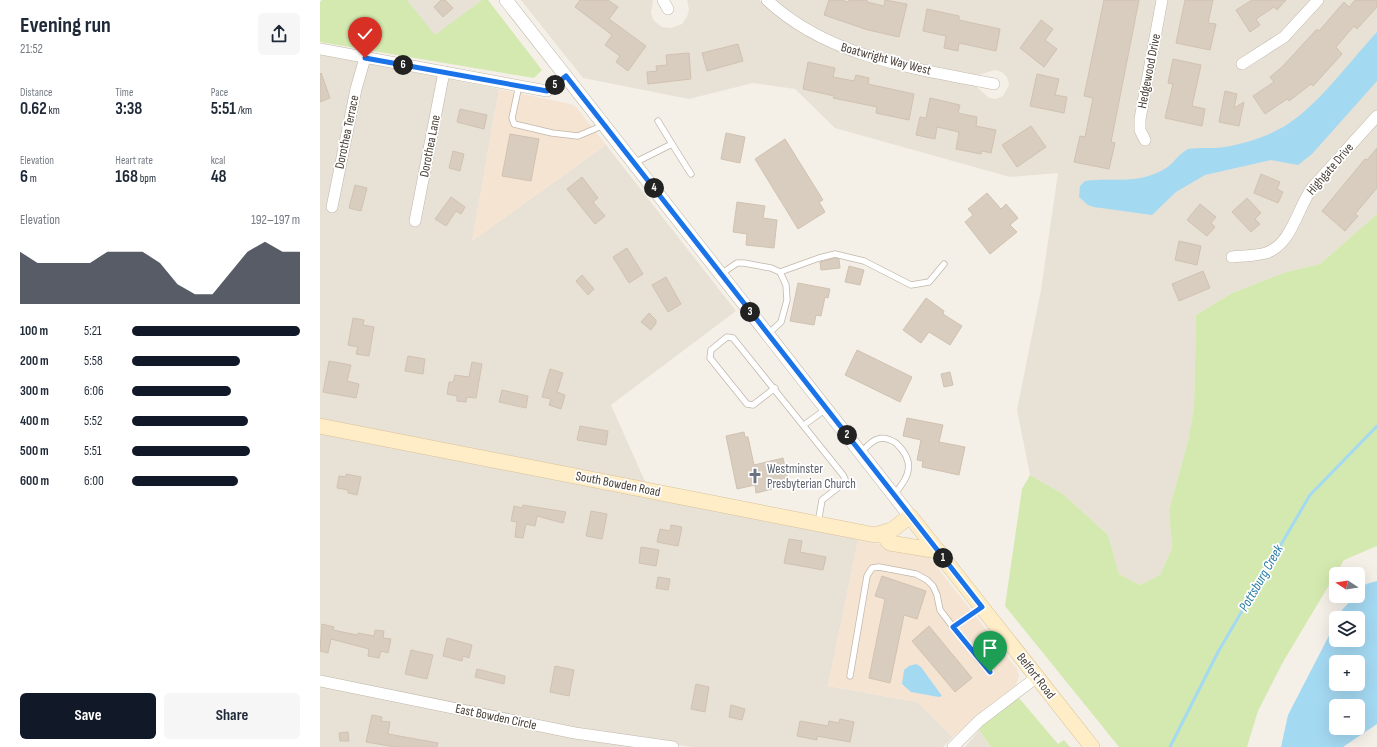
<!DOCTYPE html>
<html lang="en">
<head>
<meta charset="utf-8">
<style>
  :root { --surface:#fff; --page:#f6f6f7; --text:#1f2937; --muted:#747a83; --accent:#111827 }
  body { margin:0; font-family:"Sofia Sans Condensed",sans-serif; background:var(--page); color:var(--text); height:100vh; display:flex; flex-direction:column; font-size:15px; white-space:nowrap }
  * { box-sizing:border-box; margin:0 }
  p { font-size:13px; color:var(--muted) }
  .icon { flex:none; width:22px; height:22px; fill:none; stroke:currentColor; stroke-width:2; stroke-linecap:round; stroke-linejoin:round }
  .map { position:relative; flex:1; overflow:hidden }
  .drawer { display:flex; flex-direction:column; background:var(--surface); width:320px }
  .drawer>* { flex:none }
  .needle { width:26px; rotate:282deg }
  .tools { position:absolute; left:1009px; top:567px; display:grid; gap:8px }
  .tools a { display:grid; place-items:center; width:36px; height:36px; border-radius:6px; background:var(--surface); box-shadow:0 4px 16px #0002; font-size:20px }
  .pin { position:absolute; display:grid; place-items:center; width:34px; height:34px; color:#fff; margin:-41px -17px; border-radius:50% 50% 50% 0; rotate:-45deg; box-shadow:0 0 4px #0007 }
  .pin .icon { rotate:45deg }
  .km { position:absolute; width:20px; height:20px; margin:-10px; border-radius:50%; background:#222; color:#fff; font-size:11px; line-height:20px; text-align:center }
  .round { display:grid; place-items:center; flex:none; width:42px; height:42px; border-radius:6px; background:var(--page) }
  .headline { display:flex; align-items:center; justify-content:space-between; height:68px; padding:0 20px }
  h1 { font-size:22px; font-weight:700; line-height:30px }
  .stats { display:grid; grid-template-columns:repeat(3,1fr); gap:6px; height:68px; padding:4px 20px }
  .stats div { display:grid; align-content:center }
  .stats b { font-size:17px; font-weight:700 }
  .stats small { font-size:11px; font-weight:400 }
  .stats p { font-size:11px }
  .chart { height:112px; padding:8px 20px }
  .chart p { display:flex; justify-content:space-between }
  .chart svg { width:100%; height:72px; margin-top:4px; fill:var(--accent); opacity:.7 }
  .action { display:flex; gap:8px; margin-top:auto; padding:8px 20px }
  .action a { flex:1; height:46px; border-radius:6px; background:var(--accent); color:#fff; font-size:16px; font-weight:700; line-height:46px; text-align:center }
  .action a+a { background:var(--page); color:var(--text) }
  ul { padding:0 20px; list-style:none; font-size:13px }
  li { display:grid; grid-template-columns:64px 48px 1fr; align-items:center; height:30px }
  li i { height:10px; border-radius:5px; background:var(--accent) }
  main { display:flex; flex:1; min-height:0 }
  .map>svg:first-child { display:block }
</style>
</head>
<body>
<main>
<section class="drawer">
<div class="headline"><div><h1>Evening run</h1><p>21:52</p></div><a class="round"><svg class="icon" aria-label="share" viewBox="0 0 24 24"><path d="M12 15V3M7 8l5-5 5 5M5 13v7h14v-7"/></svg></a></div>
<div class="stats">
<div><p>Distance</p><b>0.62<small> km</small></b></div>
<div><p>Time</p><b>3:38</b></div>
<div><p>Pace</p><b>5:51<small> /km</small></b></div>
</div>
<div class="stats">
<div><p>Elevation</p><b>6<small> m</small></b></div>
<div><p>Heart rate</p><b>168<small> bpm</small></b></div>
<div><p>kcal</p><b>48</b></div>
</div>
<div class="chart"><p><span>Elevation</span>192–197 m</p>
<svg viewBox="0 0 160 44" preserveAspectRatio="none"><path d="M0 44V12L10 19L20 19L30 19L40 19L50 12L60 12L70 12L80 19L90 32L100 38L110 38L120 25L130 12L140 6L150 12L160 12V44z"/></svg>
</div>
<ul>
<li><b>100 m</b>5:21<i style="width:100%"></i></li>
<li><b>200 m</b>5:58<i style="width:64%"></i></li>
<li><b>300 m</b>6:06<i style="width:59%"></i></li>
<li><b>400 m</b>5:52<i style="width:69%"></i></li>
<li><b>500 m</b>5:51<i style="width:70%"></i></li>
<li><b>600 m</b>6:00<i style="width:63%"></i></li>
</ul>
<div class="action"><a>Save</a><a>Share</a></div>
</section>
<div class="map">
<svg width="1057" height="747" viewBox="0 0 1057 747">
  <rect width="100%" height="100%" fill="#f4f0e8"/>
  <g fill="#e8e1d6">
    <path d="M87,0h75l-47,36z"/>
    <path d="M201,0h132l-2,13 3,8 8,6 9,1 11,-4 5,-7 2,-8 -2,-9h72l40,32 33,17 49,17 92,19 5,3 11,10 7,1 7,-3 6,-11 -2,-8 -5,-5 -7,-2 -17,5 -95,-19 -26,-8 -44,-20 -39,-28h603v214l-57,50 -34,8 -54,21 -36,22 -2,93 -6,33 -19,69 3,38 -12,27 -20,10 -21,-11 -11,-39 -45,-41 -33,-19 -13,-65 24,-120 17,-117 -48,4 -175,-49 -40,-39 -42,-6 -64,16 -106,-21z"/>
    <path d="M0,54l179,35 -27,152 134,-96 130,166 -125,94 36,81 -327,-65z"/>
    <path d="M0,431l518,102 20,7 -30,146 89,16 36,35 -10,10h-251l-98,-14 -274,-57z"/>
    <path d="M0,685l325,62h-325z"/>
    <path d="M659,730l12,17h-26z"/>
  </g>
  <g fill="#f6e4d3">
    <path d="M179,89l72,15 6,4 29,37 -134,96z"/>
    <path d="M538,540l68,13 91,116 2,7 -3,9 -63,52 -36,-35 -89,-16z"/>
  </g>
  <g fill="#d4e9b0">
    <path d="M2,0h85l28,35 47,-35h6l54,70 -8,8 -214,-36v-40z"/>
    <path d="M1057,214v332l-33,14 -61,102 -25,49 -11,36h-128l-114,-141 17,-117 8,-14 33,19 45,41 11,39 21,11 20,-10 12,-27 -3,-38 19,-69 6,-33 2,-93 36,-22 54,-21 34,-8z"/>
    <path d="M699,698l39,46 6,-4 6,7h-79l-12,-17 3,-5z"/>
  </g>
  <g fill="#a4d9f2" fill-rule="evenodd">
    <path d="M1057,32v49l-65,73 -14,11 -27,-5 -66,15 -29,17 -24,23 -58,-8 -6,-2 -9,-8 1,-11 5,-5c28,-4 50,4 78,-11 10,-5 15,-16 25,-21 13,-2 25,0 37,-2 22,-4 44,-11 63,-23 32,-21 62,-63 89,-92z"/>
    <path d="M1057,581v143l-34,23h-62l7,-32 48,-93v18h22v-22h-20l4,-8 13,-14h3v-3l8,-9zM1016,662h22v22h-22zM1016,706h22v22h-22z"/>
    <path d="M596,664l5,3 21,29 -3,1 -28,-5 -9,-8 2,-14 5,-4z"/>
  </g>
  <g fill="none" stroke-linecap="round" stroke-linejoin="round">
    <path stroke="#a4d9f2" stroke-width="3" d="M850,747l48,-95 92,-157 67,-69"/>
  </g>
  <g fill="#d9cdc0" stroke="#d1c2b0">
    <path d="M121,0h4l8,8 -10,9 -9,-10z"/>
    <path d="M260,0h28l10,7 -9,12 37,27 -18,25 -12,-9 4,-6 -15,-11 7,-10 -37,-28z"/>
    <path d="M509,0h12l7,2 1,-2h18v2l17,4 1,-6 22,4 -8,33 -31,-7 -44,-15z"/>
    <path d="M784,0h35l-28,142 4,1 -6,26 -35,-7 6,-26 5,1 8,-39 -9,-2z"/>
    <path d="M865,0h28l-5,23 8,1 -6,26 -34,-7z"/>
    <path d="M932,0h34l-9,10 -3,-3 -18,12 4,6 -10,7 -14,-22z"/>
    <path d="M1035,0h22v7l-20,22 -3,-3 -18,21 6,7 -29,32 -2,-2 -22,17 -2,-2 -22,15 -12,-18 21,-14 -4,-5 12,-10 35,-38 2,2 25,-29 5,5z"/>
    <path d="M607,9l32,7v4l41,9 -4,22 -37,-8 -1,8 -14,-3 2,-12 -23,-5z"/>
    <path d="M721,20l12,9 -8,11 12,9 -13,18 -24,-19z"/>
    <path d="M418,44l5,17 -36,10 -5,-18z"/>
    <path d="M369,53l2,26 -43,5 -1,-12 10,-1 -1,-5 11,-1 -1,-10z"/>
    <path d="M853,59l28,6 -9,41 13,3 -3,17 -37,-8 8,-34 -5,-1z"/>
    <path d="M488,62l27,6 -2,9 21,4 2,-6 13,3 -1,6 46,10 -5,26 -33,-7 1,-6 -44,-9 1,-2 -31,-7z"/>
    <path d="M1,73l9,25 -10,4v-28z"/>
    <path d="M717,74l22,5 -4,16 12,2 -3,16 -34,-7z"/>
    <path d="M905,91l12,3 -3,14 10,-6 -5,24 -20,-4z"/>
    <path d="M610,98l30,7 -2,8 19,4 -1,9 20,4 -5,23 -9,-2 -1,3 -25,-5 3,-17 -22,-5 -2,12 -19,-4 4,-18 6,1z"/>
    <path d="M140,109l27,6 -3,14 -27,-7z"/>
    <path d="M711,126l15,21 -29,20 -15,-22z"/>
    <path d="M406,133l19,4 -5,26 -19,-4z"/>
    <path d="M190,134l29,5 -8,42 -29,-5z"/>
    <path d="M465,139l38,61 -4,2 6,10 -27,17 -43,-70z"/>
    <path d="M1057,148v40l-22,26 3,2 -13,15 -23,-20 43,-52 2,1z"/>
    <path d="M133,151l11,3 -4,17 -11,-3z"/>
    <path d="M941,174l19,8 -3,7 6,3 -5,11 -24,-10z"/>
    <path d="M262,177l16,21 -5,4 12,14 -10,8 -28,-35z"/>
    <path d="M35,185l12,3 -6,23 -12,-3z"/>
    <path d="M667,193l14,16 5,-5 12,14 -8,7 7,7 -27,22 -25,-32 8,-7 -5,-6z"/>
    <path d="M131,197l14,10 -4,7 -5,-3 -10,15 -11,-7z"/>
    <path d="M927,198l14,15 -6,6 5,5 -9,8 -19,-20z"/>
    <path d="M417,202l28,4 -2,12 14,2 -3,28 -28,-3 1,-11 -14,-2z"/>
    <path d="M880,204l16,13 -5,6 4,4 -8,9 -20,-16z"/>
    <path d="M859,241l22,5 -4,19 -22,-5z"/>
    <path d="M307,248l16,26 -14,9 -16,-26z"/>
    <path d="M515,258l4,1 1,9 -19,2 -1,-8z"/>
    <path d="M529,266l15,4 -4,15 -15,-3z"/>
    <path d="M883,271l7,17 -31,13 -7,-17z"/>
    <path d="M262,275l12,14 -6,6 -12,-14z"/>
    <path d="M346,277l15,27 -13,8 -16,-27z"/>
    <path d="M478,283l32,6 -2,9 -3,-1 -4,19 -5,-1 -2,10 -24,-4z"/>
    <path d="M606,298l18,13 -1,3 19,12 -12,19 -21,-13 -8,11 -18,-13z"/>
    <path d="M329,313l7,7v3l-5,7 -10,-8z"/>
    <path d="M33,318l11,2 -1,5 11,2 -5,29 -13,-2 2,-7 -10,-2z"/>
    <path d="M537,350l55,27 -12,25 -55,-27z"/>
    <path d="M88,356l17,3 -2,15 -18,-3z"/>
    <path d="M9,361l22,4 -4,16 12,3 -3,14 -33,-6z"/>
    <path d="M152,362l10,2 -6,34 -9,-1 -1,5 -9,-1v-5l-10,-2 2,-12h4l2,-7 14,2z"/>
    <path d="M230,369l13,4 -6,19 8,3 -4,14 -12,-4 2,-6 -9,-2z"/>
    <path d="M630,372l3,13 -9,2 -3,-13z"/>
    <path d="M182,390l26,6 -2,12 -27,-6z"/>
    <path d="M587,418l36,7 -4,17 26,5 -6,28 -37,-8 1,-6 -6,-1 4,-20 -18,-4z"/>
    <path d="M260,426l28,5 -2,14 -29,-5z"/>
    <path d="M424,432l1,5h3l6,28 29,-7 6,27 -33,8 -1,-8 -18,4 -11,-53z"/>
    <path d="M26,474l15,3 -4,18 -9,-2v-3l-11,-2 2,-12 7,1z"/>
    <path d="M203,505l43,7 -3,11 -26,-7 -2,10 -9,-2 -3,14 -8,-1 2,-15 -6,-1 3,-15 8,2z"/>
    <path d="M271,511l16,3 -5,25 -16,-3z"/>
    <path d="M351,525l11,2 -4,19 -21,-4 3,-13 10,2z"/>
    <path d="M469,539l13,2 -2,11 26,5 -3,13 -39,-7z"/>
    <path d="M321,547l18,3 -3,16 -17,-3z"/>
    <path d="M562,576l44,15 -9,28 -13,-4 -14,68 -21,-5 16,-79 -10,-3z"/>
    <path d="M338,577l12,2 -2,11 -12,-2z"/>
    <path d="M2,624l12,3 -1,3 24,5 1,-2 16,3 1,-6 9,1 -1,7 8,1 -3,14 -7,-2 -2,7 -11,-2 1,-7 -38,-10 -3,14 -8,-2z"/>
    <path d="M609,626l43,52 -17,14 -43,-51z"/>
    <path d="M127,638l25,7 -3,13 -6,-2 -1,5 -19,-5z"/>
    <path d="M91,650l22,5 -6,24 -22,-5z"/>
    <path d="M235,666l19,4 -5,26 -19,-4z"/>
    <path d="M157,669l28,7 -1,8 -29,-7z"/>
    <path d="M376,684l13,3 -4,25 -14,-3z"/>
    <path d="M411,705l14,4 -3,11 -13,-3z"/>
    <path d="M52,715l10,2 -1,4 9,1 -2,12 50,9 -1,4h-42l-29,-5z"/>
    <path d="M520,719l14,3 -4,20 -33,-6v4l-20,-4 3,-15 28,5 1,-5 10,2z"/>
    <path d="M28,732l1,9h-9l-1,-8z"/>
  </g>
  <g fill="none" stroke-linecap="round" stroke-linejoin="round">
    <g stroke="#c0b7aa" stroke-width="7">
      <g id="service">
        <path d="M199,85l-7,33 2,6 38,9 26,3 26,-11"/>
        <path d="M338,121l14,23"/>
        <path d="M314,163l38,-19 19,30"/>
        <path d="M460,272l39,-14 16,-4 29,7 47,24 18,-3 15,-18"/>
        <path d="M401,274l16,-11h7l27,5 9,4 6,13 1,15 -6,22 -13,12"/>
        <path d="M455,388l-22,17 -6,-1 -37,-46 1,-8 16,-13 6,1 110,137 2,4 -1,4 -22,17 -4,23"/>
        <path d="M484,425l22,-16"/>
        <path d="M541,452c5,-4 11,-12 17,-13 6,-2 13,1 18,4 19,18 15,33 -2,51"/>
        <path d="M633,627l37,45"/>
        <path d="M530,676l17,-100 5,-8 7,-1 37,7 11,6 6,6 4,9 3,15 13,17 29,-20"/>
      </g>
    </g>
    <g stroke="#c0b7aa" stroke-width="12">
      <g id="minor">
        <path d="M343,0l5,9"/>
        <path d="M447,0c62,58 148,68 227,84"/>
        <path d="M0,49l227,42 19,-15"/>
        <path d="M922,64l42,-27 34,-37"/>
        <path d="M825,140l-5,-10v-11l22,-119"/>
        <path d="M12,207l24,-118 9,-31"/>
        <path d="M95,221l29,-149"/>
        <path d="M912,257c11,-1 23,-1 34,-4 26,-9 31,-44 46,-65l65,-72"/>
        <path d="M0,681l255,52 98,14"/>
        <path d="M633,747l26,-26 58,-44"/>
      </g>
    </g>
    <g stroke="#c0b7aa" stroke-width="14">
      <path id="tertiary" d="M186,0l404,516"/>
    </g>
    <g stroke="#d8c299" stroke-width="16">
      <g id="secondary">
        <path d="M0,426l555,109 17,-5 18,-14 182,231"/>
        <path d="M562,534l8,9 48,8"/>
      </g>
    </g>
    <use href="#service" stroke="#fff" stroke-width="5.5"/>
    <use href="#minor" stroke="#fff" stroke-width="11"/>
    <use href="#tertiary" stroke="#fff" stroke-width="13"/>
    <use href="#secondary" stroke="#ffedc7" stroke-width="15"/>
  </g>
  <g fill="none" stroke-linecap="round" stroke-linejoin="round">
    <g stroke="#fff" stroke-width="8">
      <path id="route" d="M45,58l182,33 19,-15 416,531 -29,20 37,45"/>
    </g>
    <use href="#route" stroke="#1a73e8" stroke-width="5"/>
  </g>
  <defs>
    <g id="church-bare" transform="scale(1.2)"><path d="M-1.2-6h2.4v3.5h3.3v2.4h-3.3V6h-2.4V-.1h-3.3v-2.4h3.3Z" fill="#6b7280" stroke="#fff" stroke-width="2.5" paint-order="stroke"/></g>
  </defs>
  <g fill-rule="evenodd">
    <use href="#church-bare" x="435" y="476"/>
  </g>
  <g text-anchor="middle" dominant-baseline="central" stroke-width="3.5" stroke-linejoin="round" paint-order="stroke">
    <g font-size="13" fill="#484036" stroke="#fff">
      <text transform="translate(566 59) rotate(15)">Boatwright Way West</text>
      <text transform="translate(829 71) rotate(-79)">Hedgewood Drive</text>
      <text transform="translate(27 132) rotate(-78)">Dorothea Terrace</text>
      <text transform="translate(110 146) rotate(-79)">Dorothea Lane</text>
      <text transform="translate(1010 169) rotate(-49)">Highgate Drive</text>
      <text transform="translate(298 484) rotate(11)">South Bowden Road</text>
      <text transform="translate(716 676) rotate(52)">Belfort Road</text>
      <text transform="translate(176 717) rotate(12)">East Bowden Circle</text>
    </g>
    <g font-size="13" fill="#5b616d" stroke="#fff" text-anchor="start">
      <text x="447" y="469">Westminster<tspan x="447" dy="15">Presbyterian Church</tspan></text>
    </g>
    <g font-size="14" font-style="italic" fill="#2a7ca6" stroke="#fff">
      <text transform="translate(941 578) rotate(-60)">Pottsburg Creek</text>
    </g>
  </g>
</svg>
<div class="tools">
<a><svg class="needle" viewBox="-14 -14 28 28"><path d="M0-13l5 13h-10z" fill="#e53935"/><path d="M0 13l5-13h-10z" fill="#747a83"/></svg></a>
<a><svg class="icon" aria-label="layers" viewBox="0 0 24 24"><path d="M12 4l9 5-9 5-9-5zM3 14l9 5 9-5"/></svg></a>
<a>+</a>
<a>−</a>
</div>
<div class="pin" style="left:670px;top:672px;background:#1e9e55"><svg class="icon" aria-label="arrive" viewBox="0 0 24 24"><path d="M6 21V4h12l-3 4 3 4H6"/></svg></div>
<div class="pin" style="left:45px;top:58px;background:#d93025"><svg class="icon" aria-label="check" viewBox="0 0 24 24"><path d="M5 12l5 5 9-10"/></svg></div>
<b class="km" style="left:623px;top:558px">1</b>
<b class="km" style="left:527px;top:435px">2</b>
<b class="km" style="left:430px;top:312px">3</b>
<b class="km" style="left:334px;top:188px">4</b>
<b class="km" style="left:235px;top:85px">5</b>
<b class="km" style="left:83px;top:65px">6</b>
</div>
</main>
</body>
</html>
